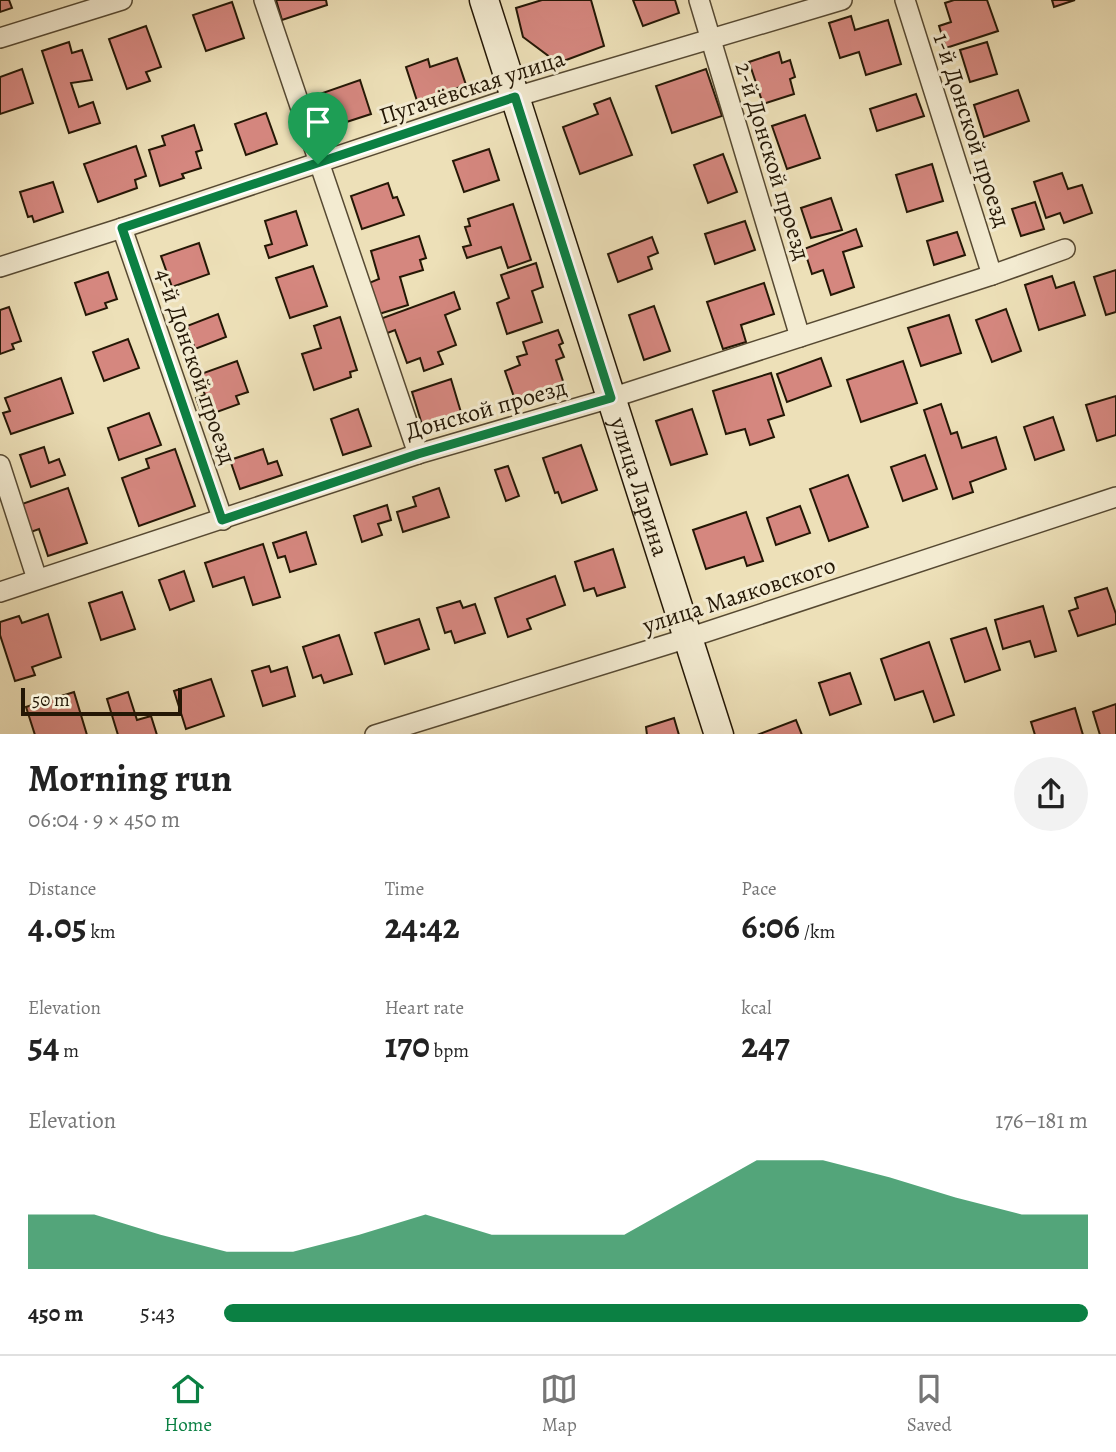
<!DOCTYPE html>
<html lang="en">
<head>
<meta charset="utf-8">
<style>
  :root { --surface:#fff; --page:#f2f2f2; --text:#222; --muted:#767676; --line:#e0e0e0; --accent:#0b8043 }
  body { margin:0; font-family:Alegreya,serif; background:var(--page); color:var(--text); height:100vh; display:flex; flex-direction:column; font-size:26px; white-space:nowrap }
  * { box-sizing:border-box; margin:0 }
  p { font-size:23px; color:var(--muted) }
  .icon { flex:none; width:38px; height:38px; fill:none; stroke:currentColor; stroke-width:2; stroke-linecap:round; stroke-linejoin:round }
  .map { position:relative; height:734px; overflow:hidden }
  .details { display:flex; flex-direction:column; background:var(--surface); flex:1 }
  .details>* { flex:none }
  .scale { position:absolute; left:21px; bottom:18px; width:161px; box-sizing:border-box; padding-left:7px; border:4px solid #241705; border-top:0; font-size:19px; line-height:24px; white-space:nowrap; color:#241705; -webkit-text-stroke:5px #f3ebd1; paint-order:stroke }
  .pin { position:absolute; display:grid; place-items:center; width:60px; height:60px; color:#fff; margin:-72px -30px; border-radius:50% 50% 50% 0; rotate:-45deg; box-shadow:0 0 7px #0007 }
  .pin .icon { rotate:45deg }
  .round { display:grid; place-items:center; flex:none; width:74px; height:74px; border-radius:37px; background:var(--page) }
  .head { display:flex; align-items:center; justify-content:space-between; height:119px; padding:0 28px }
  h1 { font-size:38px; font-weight:700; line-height:52px }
  .stats { display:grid; grid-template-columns:repeat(3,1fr); gap:10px; height:119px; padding:7px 28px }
  .stats div { display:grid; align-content:center }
  .stats b { font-size:35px; font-weight:700 }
  .stats small { font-size:19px; font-weight:400 }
  .stats p { font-size:19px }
  .chart { height:196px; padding:14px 28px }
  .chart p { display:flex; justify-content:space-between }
  .chart svg { width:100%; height:126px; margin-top:7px; fill:var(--accent); opacity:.7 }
  ul { padding:0 28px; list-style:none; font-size:23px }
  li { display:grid; grid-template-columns:112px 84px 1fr; align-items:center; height:52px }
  li i { height:18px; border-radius:9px; background:var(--accent) }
  .tabs { display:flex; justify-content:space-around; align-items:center; height:98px; border-top:2px solid var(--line); background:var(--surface); font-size:19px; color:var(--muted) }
  .tabs a { display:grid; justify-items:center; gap:4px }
  .tabs .selected { color:var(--accent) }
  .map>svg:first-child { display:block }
</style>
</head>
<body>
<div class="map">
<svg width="1116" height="735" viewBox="0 0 1116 735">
  <rect width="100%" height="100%" fill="#ede0b8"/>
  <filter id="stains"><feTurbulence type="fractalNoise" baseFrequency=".00286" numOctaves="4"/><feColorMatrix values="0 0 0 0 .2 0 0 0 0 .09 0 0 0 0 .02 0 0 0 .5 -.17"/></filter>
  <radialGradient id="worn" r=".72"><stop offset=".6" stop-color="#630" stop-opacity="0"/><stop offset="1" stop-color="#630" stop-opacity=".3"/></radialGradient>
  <g fill="#d5877f" stroke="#241705" stroke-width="2">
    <path d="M0,0h9l3,8 -12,4z"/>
    <path d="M276,0h50l1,5 -45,15z"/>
    <path d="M542,0h49l13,46 -46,17 -35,-26 -7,-29z"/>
    <path d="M633,0h42l4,13 -36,13z"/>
    <path d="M954,0h33l11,31 -52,17 -7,-22 12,-4 -6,-19z"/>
    <path d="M1052,0h23l-21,7z"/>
    <path d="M232,2l12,36 -38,13 -13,-36z"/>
    <path d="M851,16l4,14 33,-10 13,44 -35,11 -7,-23 -19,6 -11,-35z"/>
    <path d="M146,26l15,41 -15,5 4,9 -23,8 -18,-50z"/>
    <path d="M69,42l3,11 10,-3 10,30 -21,3 8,24 14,-5 7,21 -31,10 -27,-82z"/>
    <path d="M987,42l10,32 -27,8 -10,-32z"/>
    <path d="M779,52l3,11 8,-3 5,17 -5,2 4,15 -31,10 -14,-42z"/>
    <path d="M457,58l9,27 -29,10 2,5 -20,7 -13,-40 22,-8 2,8z"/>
    <path d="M22,69l11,34 -33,11v-37z"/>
    <path d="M706,69l16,47 -50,17 -16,-47z"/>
    <path d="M360,80l11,34 -49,16 -11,-33z"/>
    <path d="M1018,90l11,31 -45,16 -10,-32z"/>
    <path d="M916,94l8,22 -47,15 -7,-22z"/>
    <path d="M610,98l22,57 -52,19 -17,-47 35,-13 -4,-10z"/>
    <path d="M266,113l11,31 -31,11 -11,-31z"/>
    <path d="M805,115l15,43 -33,11 -15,-43z"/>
    <path d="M194,125l8,25 -6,2 5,16 -19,6 2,4 -24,8 -11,-36 16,-5 -3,-9z"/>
    <path d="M136,146l10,30 -11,4 2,8 -39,14 -14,-38z"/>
    <path d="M489,149l10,31 -35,12 -11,-31z"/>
    <path d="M723,154l14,38 -29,11 -14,-38z"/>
    <path d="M932,164l11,37 -36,11 -11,-37z"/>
    <path d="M1062,173l6,16 14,-4 10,28 -28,10 -4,-10 -14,5 -12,-36z"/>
    <path d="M53,182l10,30 -29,10 -2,-6 -4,1 -8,-25z"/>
    <path d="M388,183l5,15 4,-1 7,18 -42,14 -11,-33z"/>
    <path d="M831,198l11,32 -31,8 -10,-30z"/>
    <path d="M1035,202l9,27 -23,7 -9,-27z"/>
    <path d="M513,204l18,56 -23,8 -7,-21 -34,11 -4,-11 8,-2 -6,-18 5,-1 -2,-7z"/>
    <path d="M296,211l11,34 -38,13 -4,-12 7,-2 -7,-23z"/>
    <path d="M745,221l10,29 -40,14 -10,-30z"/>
    <path d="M856,229l6,17 -19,6 11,35 -23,8 -8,-25 -11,4 -8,-25z"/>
    <path d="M957,232l8,23 -31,10 -7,-24z"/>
    <path d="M419,236l7,22 -6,2 3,10 -23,7 8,28 -29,9 -10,-31 10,-4 -8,-28z"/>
    <path d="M652,237l6,16 -10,4 4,12 -34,13 -10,-28z"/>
    <path d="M199,243l10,31 -37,13 -11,-31z"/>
    <path d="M536,263l7,24 -11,4 10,31 -35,12 -10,-31 12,-5 -8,-23z"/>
    <path d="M313,266l14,40 -37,12 -14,-40z"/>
    <path d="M1116,270v42l-10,3 -12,-38z"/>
    <path d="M108,272l9,27 -12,4 2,5 -21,7 -11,-32z"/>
    <path d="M1052,276l4,12 18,-6 11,33 -46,15 -14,-45z"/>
    <path d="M764,283l10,31 -33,11 5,17 -23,7 -16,-47z"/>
    <path d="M454,292l6,17 -15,6 11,30 -18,7 5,12 -19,7 -4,-13 -13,5 -12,-33 -10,4 -5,-15z"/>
    <path d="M654,306l16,45 -26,9 -15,-45z"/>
    <path d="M9,307l12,34 -9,3 2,5 -14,5v-44z"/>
    <path d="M1006,309l15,42 -29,11 -16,-42z"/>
    <path d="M218,314l8,23 -31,12 -8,-23z"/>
    <path d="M949,315l12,38 -40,13 -13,-38z"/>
    <path d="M340,317l17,53 -7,2 1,5 -37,13 -12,-36 19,-6 -7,-22z"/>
    <path d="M558,330l5,13 -4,2 5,12 -8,3 8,24 -49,16 -10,-29 15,-6 -3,-8 10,-3 -4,-12z"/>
    <path d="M128,339l11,29 -35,13 -11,-29z"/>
    <path d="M821,358l10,28 -44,16 -10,-28z"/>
    <path d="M237,361l11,31 -12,4 3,8 -36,13 -7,-19 9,-3 -7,-20z"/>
    <path d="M903,361l14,42 -56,19 -14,-42z"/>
    <path d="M771,373l13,42 -16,5 6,17 -24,8 -5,-16 -19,5 -13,-43z"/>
    <path d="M61,378l12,35 -62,21 -8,-21 7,-2 -5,-13z"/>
    <path d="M451,379l12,40 -39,12 -12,-39z"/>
    <path d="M1116,396v39l-19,6 -11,-36z"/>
    <path d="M941,404l10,30 6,-2 5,16 34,-11 10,32 -36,13 3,10 -20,7 -29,-89z"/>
    <path d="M358,409l13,37 -28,9 -12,-36z"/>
    <path d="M692,409l15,45 -36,11 -15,-44z"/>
    <path d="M149,413l12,32 -42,15 -11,-32z"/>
    <path d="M1053,417l11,33 -29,10 -11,-33z"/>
    <path d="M581,445l16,45 -35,13 -4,-11 -3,1 -12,-35z"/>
    <path d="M44,447l5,16 10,-4 6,16 -34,12 -11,-32z"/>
    <path d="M175,449l20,57 -56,20 -17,-48 27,-10 -3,-9z"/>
    <path d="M263,449l5,15 9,-3 5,14 -42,14 -10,-29z"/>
    <path d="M925,455l12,34 -34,12 -12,-34z"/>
    <path d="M508,466l11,30 -13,5 -11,-31z"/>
    <path d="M848,475l20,52 -39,14 -19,-52z"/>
    <path d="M68,488l19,55 -39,13 -9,-27 -11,4 -9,-28z"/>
    <path d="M439,488l10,29 -46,15 -6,-20 19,-6 -3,-9z"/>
    <path d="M387,505l4,15 -13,4 4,11 -20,7 -8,-26z"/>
    <path d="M800,506l10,27 -34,12 -9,-27z"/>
    <path d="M746,512l17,49 -16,5 -3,-9 -38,12 -13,-39z"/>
    <path d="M306,532l10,32 -26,8 -5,-16 -7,2 -5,-15z"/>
    <path d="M263,544l17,53 -27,8 -9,-28 -31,10 -8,-24z"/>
    <path d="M613,549l12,38 -28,9 -3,-8 -10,3 -9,-29z"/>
    <path d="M184,571l10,30 -24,9 -11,-30z"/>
    <path d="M555,576l10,29 -38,14 4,10 -23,8 -13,-39z"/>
    <path d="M1107,588l9,26v10l-38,12 -9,-25 9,-3 -3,-10z"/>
    <path d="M122,592l13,37 -34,11 -12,-37z"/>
    <path d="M460,601l3,7 12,-4 10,29 -30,10 -4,-12 -6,2 -8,-25z"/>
    <path d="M1043,606l13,45 -21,6 -5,-16 -27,8 -8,-29z"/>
    <path d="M48,614l13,43 -29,10 3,8 -20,6 -15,-46v-13l19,-6 3,7z"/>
    <path d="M419,619l10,30 -44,15 -10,-31z"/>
    <path d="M986,628l14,42 -35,12 -14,-43z"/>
    <path d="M339,635l13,39 -28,9 -3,-8 -8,3 -10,-31z"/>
    <path d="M929,642l25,73 -20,7 -11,-31 -28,9 -14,-41z"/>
    <path d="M269,666l2,6 16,-5 8,29 -32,10 -11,-35z"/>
    <path d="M850,673l11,31 -31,11 -11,-32z"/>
    <path d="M211,679l13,37 -38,13 -12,-38z"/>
    <path d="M74,692l13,43h-52l-9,-28z"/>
    <path d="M128,692l9,28 14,-4 6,19h-39l-11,-36z"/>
    <path d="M1116,704v31h-16l-7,-23z"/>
    <path d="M1075,708l8,27h-48l-4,-13z"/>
    <path d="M674,718l5,17h-32l-1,-8z"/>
    <path d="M796,720l6,15h-45z"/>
  </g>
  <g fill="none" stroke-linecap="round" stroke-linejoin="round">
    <g stroke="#564932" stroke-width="22">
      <g id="street">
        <path d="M264,0l154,454"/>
        <path d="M699,0l101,337"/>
        <path d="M905,0l87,275"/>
        <path d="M0,38l122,-38"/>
        <path d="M122,228l101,292"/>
        <path d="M0,267l122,-39 393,-131 327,-97"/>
        <path d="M0,465l37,114"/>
        <path d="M0,592l418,-138 193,-56 381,-123 73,-26"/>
        <path d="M375,735l313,-97 428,-141"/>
      </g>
    </g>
    <g stroke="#241705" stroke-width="31">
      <g id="secondary">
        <path id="s1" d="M484,0l235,735"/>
      </g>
    </g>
    <use href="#street" stroke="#f3ebd1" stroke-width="19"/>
    <use href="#secondary" stroke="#f3ebd1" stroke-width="28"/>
  </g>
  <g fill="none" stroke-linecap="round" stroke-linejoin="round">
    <g stroke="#fff" stroke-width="14">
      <path id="route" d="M515,97l96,301 -193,56 -196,66 -100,-292z"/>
    </g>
    <use href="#route" stroke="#0b8043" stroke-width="9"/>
  </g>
  <g text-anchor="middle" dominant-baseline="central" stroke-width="6" stroke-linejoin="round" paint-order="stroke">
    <g font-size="24" fill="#241705" stroke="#f3ebd1">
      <text transform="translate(472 87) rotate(-18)">Пугачёвская улица</text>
      <text transform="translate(972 130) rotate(72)">1-й Донской проезд</text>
      <text transform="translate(773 161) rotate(73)">2-й Донской проезд</text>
      <text transform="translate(196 366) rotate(71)">4-й Донской проезд</text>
      <text transform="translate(486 409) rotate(-16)">Донской проезд</text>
      <text stroke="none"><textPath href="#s1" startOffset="511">улица Ларина</textPath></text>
      <text transform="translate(739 595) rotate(-18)">улица Маяковского</text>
    </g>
  </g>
  <rect width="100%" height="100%" filter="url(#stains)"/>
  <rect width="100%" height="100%" fill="url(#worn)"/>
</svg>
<div class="scale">50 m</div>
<div class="pin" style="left:318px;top:164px;background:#1e9e55"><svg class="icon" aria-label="arrive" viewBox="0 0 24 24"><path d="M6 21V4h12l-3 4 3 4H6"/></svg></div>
</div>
<section class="details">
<div class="head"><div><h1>Morning run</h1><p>06:04 · 9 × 450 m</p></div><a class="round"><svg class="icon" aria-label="share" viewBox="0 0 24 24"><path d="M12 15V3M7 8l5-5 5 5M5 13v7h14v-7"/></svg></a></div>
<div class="stats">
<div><p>Distance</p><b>4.05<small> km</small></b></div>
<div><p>Time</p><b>24:42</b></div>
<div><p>Pace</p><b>6:06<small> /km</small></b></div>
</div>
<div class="stats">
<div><p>Elevation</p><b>54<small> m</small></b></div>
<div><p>Heart rate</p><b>170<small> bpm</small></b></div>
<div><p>kcal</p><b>247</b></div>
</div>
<div class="chart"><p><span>Elevation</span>176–181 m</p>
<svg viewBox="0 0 160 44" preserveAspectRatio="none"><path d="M0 44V25L10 25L20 32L30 38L40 38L50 32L60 25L70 32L80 32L90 32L100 19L110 6L120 6L130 12L140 19L150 25L160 25V44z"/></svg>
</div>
<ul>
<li><b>450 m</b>5:43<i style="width:100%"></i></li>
</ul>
</section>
<nav class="tabs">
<a class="selected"><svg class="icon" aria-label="home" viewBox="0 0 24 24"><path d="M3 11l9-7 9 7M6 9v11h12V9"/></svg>Home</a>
<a><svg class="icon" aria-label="map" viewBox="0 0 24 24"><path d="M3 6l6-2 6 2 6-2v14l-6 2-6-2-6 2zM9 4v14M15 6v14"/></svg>Map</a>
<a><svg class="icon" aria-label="saved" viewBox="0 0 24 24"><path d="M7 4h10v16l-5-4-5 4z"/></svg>Saved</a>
</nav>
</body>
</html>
